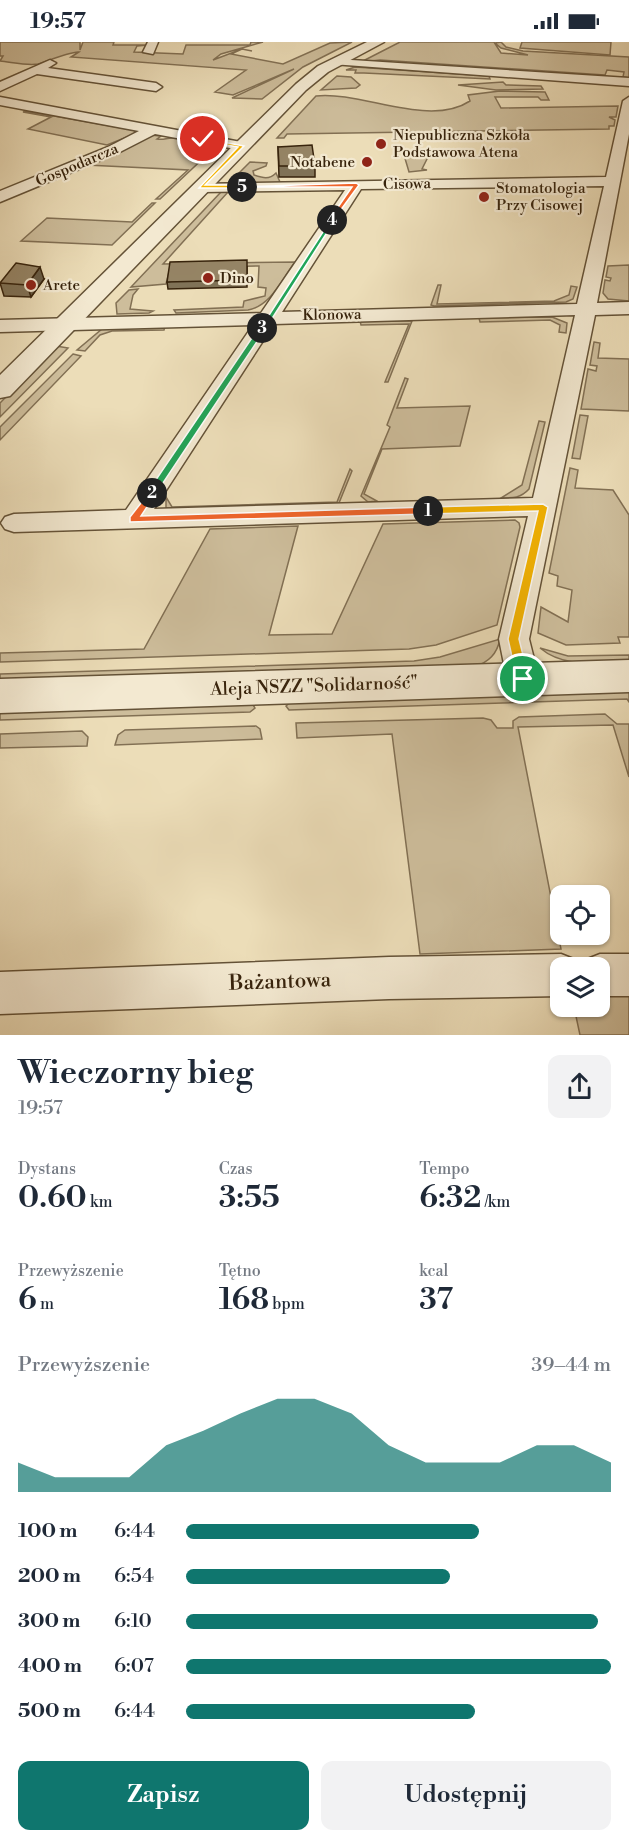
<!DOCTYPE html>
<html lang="pl">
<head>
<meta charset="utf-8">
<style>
  :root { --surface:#fff; --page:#f2f2f3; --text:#1f2937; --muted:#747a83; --accent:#0f766e }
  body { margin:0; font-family:"Libre Bodoni",serif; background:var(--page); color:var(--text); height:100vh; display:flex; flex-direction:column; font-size:22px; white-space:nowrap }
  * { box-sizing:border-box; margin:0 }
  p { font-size:20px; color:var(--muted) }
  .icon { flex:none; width:33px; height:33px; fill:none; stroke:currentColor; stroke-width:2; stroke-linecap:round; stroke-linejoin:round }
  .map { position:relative; height:993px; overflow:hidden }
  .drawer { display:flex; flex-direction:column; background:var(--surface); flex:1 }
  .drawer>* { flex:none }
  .controls { position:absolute; left:550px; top:843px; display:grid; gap:12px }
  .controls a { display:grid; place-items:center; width:60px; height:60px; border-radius:12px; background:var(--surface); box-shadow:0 2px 4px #0004; font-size:30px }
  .pin { position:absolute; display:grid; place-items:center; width:51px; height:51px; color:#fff; margin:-26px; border:3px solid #fff; border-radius:50%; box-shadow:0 2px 6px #0007 }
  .km { position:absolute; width:30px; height:30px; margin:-15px; border-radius:50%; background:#222; color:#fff; font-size:16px; line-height:30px; text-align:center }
  .round { display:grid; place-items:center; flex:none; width:63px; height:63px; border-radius:12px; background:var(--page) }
  .overview { display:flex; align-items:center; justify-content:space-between; height:102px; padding:0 18px }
  h1 { font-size:33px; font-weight:600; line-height:45px }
  .figures { display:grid; grid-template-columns:repeat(3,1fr); gap:9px; height:102px; padding:6px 18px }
  .figures div { display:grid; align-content:center }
  .figures b { font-size:30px; font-weight:600 }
  .figures small { font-size:16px; font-weight:400 }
  .figures p { font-size:16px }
  .chart { height:168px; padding:12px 18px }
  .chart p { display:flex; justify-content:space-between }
  .chart svg { width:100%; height:108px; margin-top:6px; fill:var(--accent); opacity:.7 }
  .action { display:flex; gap:12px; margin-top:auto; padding:12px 18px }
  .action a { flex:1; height:69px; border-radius:12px; background:var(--accent); color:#fff; font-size:24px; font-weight:600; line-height:69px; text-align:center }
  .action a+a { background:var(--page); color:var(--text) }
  ul { padding:0 18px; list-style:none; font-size:20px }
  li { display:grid; grid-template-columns:96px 72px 1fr; align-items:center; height:45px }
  li i { height:15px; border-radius:8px; background:var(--accent) }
  .status { display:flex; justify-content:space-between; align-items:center; height:42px; padding:0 30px; background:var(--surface); direction:ltr }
  .status svg { height:16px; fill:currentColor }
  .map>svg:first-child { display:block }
</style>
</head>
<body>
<div class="status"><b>19:57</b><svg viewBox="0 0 49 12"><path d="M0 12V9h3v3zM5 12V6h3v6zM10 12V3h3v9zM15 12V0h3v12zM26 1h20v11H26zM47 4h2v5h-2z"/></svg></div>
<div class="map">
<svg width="629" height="993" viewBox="0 0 629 993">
  <rect width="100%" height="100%" fill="#ecddb8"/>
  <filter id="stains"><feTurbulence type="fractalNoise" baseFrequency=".00333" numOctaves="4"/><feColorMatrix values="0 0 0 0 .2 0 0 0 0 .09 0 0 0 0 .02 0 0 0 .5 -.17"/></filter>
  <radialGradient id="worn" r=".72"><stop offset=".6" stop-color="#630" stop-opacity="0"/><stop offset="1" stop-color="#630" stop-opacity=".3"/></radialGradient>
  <g fill="#cdbd9b" stroke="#827054" stroke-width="1.5">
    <path d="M0,0h80v8l3,-8h31l-1,3h36l-12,1 -3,6 49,2 3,-9h64l1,-3h12l-42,12 -8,6 29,-11 10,2 -10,-2 -11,5 52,10 47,-21 22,-1 -49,25 -41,32 -30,-1 62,-29 -61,26 -18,-3 31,-22 -175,-13 8,-5c-7,-1 -35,10 -41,12 -11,2 -27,-2 -38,-3l3,-5h-3z"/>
    <path d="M400,0h94l7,11 27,2 -27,-7 -6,-5 6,-1 5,5 17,4 106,6v21l-6,-1 1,-5 -17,-2 -2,5 -225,-15 -19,2z"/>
    <path d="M522,0h89l-1,13 -90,-7z"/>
    <path d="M355,25l134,9 1,3 -126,-6h-9l1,-3h-10z"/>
    <path d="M337,34l14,1 9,8 -4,3 -35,2z"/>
    <path d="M503,40l3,3 35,1 2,3 -47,1 -38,-5z"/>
    <path d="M500,49l45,1 4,8h-8l-3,-3h-43l6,11 117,-2 -2,11h-7l6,3 -1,6h-5v3l-322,5 -3,4h-7l39,-42c46,-5 113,32 154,5l-2,-6z"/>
    <path d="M26,69l107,19 4,3 -30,12 -79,-16 23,-12 -28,-5z"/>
    <path d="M149,93l12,1 -4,3c7,1 9,-1 15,-1 13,-2 29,5 38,14l-50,47h-4l32,-29 -102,-5z"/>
    <path d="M404,113h25l-7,14 5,1 -18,2z"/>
    <path d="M250,120l17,1 -1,3 -13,5 1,4c9,3 15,5 22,-2l4,9h51l-102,1z"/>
    <path d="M221,150h7l-65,72 132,-2c-13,17 -24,44 -47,48l-72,3 -2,-3 69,-3 1,-6 21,-5 1,-8 -8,-1 1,-21 -89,2 -4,16 -35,3z"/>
    <path d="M152,161h3l-43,42 -91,-4 26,-23 85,4z"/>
    <path d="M629,223v36l-21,-2 -5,-6 2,-13 5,1 1,-3 -5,-1 2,-11z"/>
    <path d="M438,243h3l-4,19 117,-3 15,-6 2,-9 6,1 -4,12 -7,3 -132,4 -3,-1z"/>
    <path d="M138,247l-5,6 -3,14 23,2 -4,2 -32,1 -1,-11 13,-13z"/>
    <path d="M552,275l15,6 -1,10 -7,-1 1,-7 -10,-5 -70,2 -1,-4z"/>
    <path d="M360,279h52l-24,61h-3l24,-58 -48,1z"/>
    <path d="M165,284l-1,4 -52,1 -12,4 -15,16 -8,-1 25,-21z"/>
    <path d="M594,300l6,1 -2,15 31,1v52l-48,-2 7,-40 8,2 1,-5 -7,-1z"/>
    <path d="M56,304l12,2 -68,69v-14z"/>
    <path d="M73,312l8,2 -81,84v-13z"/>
    <path d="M405,336l3,1 -11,29 73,-2 -10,40 -78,3 -18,45 13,7 -9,1 -7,-6 29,-69 -3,-2z"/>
    <path d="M580,373l8,1 -8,43 -8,-1z"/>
    <path d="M539,379l6,1 -16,67c-8,9 -16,9 -28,9l21,-13z"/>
    <path d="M570,426l8,2 -3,18 38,2 16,25v122h-11l2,6 -54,2 -28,-12 3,-26 27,15 4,-32 -15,-4 1,-10 -9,-3z"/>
    <path d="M350,427l2,2 -13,32 -169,6 -4,-1v-11l6,10 165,-5z"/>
    <path d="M515,478l4,3 1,4 -23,98 -61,20 -27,4 -409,13v-9l144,-4 66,-120 88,-3 -29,109 63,-1 51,-110z"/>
    <path d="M500,597c-3,15 -11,23 -26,28l-474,15v-8l414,-13 26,-4z"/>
    <path d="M540,606l28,8 61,-1v7c-31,0 -64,7 -89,-14z"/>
    <path d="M629,648v12l-2,-3 -338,11 -3,-4 6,-5z"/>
    <path d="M252,661l3,5 -5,4 -250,8v-10z"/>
    <path d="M605,672l12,10h12v53l-16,-52 -95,2 43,222 -141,5 -28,-220 -95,4 -1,-15 187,-5 8,2 6,8h16v-7l6,-4z"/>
    <path d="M256,684l4,3 2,10 -147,6 3,-10 7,-5z"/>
    <path d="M82,689l6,6 -1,9 -87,2v-14z"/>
    <path d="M600,950h29v43h-49l-6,-28 26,-1z"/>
  </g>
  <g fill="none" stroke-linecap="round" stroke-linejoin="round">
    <g stroke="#645237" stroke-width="3">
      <g id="minor">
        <path d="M148,0h10l-5,12 -10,-2z"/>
        <path d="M336,17l293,19v8l-297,-22 -2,-2z"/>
        <path d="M50,18l6,3 -8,5 108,15 6,4 -6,4 -119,-17 -37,17v-9z"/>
        <path d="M0,55l241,45 7,4 -7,4 -86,-16 -37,19 -118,49v-11l108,-44 31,-16 -139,-26z"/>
        <path d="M629,55v37l-32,169 32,-1v12l-34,1 -66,324 10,40 -5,9 -11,4 -11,-4 -5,-9 -8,-40 29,-123 -514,16 -9,-3 -4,-6 4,-6 9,-3 112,-4 127,-185 -253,7v-12l261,-7 84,-123 -144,2 -8,-5 3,-3 410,-7 17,-76zM604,144l-27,118 -295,8 79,-123zM575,273l-42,183 -379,11 120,-185z"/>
        <path d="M561,912l15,6 3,8h-18v28l-172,3 -389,15v-42l389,-15z"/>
        <path d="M600,912h29v42h-29v-28h-18l3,-8z"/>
      </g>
    </g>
    <g stroke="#645237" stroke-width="3">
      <g id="tertiary">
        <path d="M367,0h17l-56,30 -22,18 -296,306 -10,2v-23l296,-291 22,-18z"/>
        <path d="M629,618v32l-629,21v-34z"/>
      </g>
    </g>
    <use href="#minor" fill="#f3e9d1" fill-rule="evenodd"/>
    <use href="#tertiary" fill="#f3e9d1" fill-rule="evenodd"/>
  </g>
  <g fill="#807257" stroke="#37230c" stroke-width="1.5">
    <path d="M278,105l37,19v11h-36z"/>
    <path d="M247,225v20l-79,2 -1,-7z"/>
    <path d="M44,237l-13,18 -27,-1 -4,-13z"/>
  </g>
  <path fill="#685c47" stroke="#37230c" stroke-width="1.5" d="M40,225l4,12 -13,18 -4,-12z"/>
  <g fill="#958465" stroke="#37230c" stroke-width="1.5">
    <path d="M312,103l3,21h-36l-1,-19z"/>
    <path d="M247,218v20l-80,2 3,-20z"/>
    <path d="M16,221l24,4 -13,18 -27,-2z"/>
  </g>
  <path fill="#f5b400" stroke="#fff" stroke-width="1.5" d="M543,462l5,3 -29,132 10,40 -6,5 -6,-5 -9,-40 30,-128 -110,3 -4,-3 4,-4z"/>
  <path fill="#f0652b" stroke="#fff" stroke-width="1.5" d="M152,447l4,4 -15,23 287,-9 5,4 -5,3 -298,8v-5z"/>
  <path fill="#22a559" stroke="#fff" stroke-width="1.5" d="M260,284l6,2 -111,167h-6v-5z"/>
  <path fill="#22a559" stroke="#fff" stroke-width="1.5" d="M332,176l3,2 -69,108 -6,1z"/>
  <path fill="#f0652b" stroke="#fff" stroke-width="1.5" d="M356,141l3,2 -27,37 -3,-2 23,-33h-113z"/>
  <path fill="#f5b400" stroke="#fff" stroke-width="1.5" d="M201,96l43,8 -39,39h37l2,3h-45l39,-41 -35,-6z"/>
  <g fill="#8f2418" stroke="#f3e9d1" stroke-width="2">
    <circle cx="381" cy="102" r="6"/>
    <circle cx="367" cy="120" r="6"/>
    <circle cx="484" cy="155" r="6"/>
    <circle cx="208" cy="236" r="6"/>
    <circle cx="31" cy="243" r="6"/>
  </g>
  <g text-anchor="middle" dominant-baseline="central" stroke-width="4.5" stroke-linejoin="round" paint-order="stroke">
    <g font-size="15" fill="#37230c" stroke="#f3e9d1" text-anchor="start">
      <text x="393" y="93">Niepubliczna Szkoła<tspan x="393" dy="17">Podstawowa Atena</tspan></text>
      <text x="355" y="120" text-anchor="end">Notabene</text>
      <text x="496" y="146">Stomatologia<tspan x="496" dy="17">Przy Cisowej</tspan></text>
      <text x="220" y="236">Dino</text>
      <text x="43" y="243">Arete</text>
    </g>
    <g font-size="15" fill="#37230c" stroke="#f3e9d1">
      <text transform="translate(77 123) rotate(-23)">Gospodarcza</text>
      <text transform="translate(407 142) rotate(-1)">Cisowa</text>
      <text transform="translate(332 273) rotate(-1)">Klonowa</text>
    </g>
    <g font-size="18" fill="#37230c" stroke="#f3e9d1">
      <text transform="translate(314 644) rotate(-2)">Aleja NSZZ "Solidarność"</text>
    </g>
    <g font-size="21" fill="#37230c" stroke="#f3e9d1">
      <text transform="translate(280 940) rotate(-2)">Bażantowa</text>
    </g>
  </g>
  <rect width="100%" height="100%" filter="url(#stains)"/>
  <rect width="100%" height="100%" fill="url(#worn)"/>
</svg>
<div class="controls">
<a><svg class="icon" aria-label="locate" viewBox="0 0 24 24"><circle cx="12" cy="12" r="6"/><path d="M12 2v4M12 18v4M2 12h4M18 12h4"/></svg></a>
<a><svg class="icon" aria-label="layers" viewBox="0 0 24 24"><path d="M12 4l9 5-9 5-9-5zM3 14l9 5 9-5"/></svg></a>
</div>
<div class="pin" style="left:523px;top:637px;background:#1e9e55"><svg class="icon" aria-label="arrive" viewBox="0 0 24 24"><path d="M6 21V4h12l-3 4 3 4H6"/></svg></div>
<div class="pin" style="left:203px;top:97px;background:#d93025"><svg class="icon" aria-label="check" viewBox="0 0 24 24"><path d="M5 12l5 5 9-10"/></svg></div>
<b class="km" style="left:428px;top:469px">1</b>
<b class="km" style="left:152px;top:451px">2</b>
<b class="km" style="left:262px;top:286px">3</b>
<b class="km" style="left:332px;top:178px">4</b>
<b class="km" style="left:242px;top:145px">5</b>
</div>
<section class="drawer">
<div class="overview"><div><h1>Wieczorny bieg</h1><p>19:57</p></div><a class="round"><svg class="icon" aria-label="share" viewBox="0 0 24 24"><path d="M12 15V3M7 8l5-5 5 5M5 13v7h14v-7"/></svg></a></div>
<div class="figures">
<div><p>Dystans</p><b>0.60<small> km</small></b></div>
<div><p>Czas</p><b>3:55</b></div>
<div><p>Tempo</p><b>6:32<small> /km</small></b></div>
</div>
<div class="figures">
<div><p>Przewyższenie</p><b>6<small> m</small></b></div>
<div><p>Tętno</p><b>168<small> bpm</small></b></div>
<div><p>kcal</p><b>37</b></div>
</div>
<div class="chart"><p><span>Przewyższenie</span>39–44 m</p>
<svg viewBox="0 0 160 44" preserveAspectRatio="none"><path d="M0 44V32L10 38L20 38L30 38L40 25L50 19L60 12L70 6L80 6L90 12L100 25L110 32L120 32L130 32L140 25L150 25L160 32V44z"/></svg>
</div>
<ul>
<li><b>100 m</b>6:44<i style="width:69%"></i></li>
<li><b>200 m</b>6:54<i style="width:62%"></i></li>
<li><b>300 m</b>6:10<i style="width:97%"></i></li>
<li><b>400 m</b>6:07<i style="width:100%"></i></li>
<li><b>500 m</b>6:44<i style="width:68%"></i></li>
</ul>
<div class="action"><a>Zapisz</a><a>Udostępnij</a></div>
</section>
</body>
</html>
